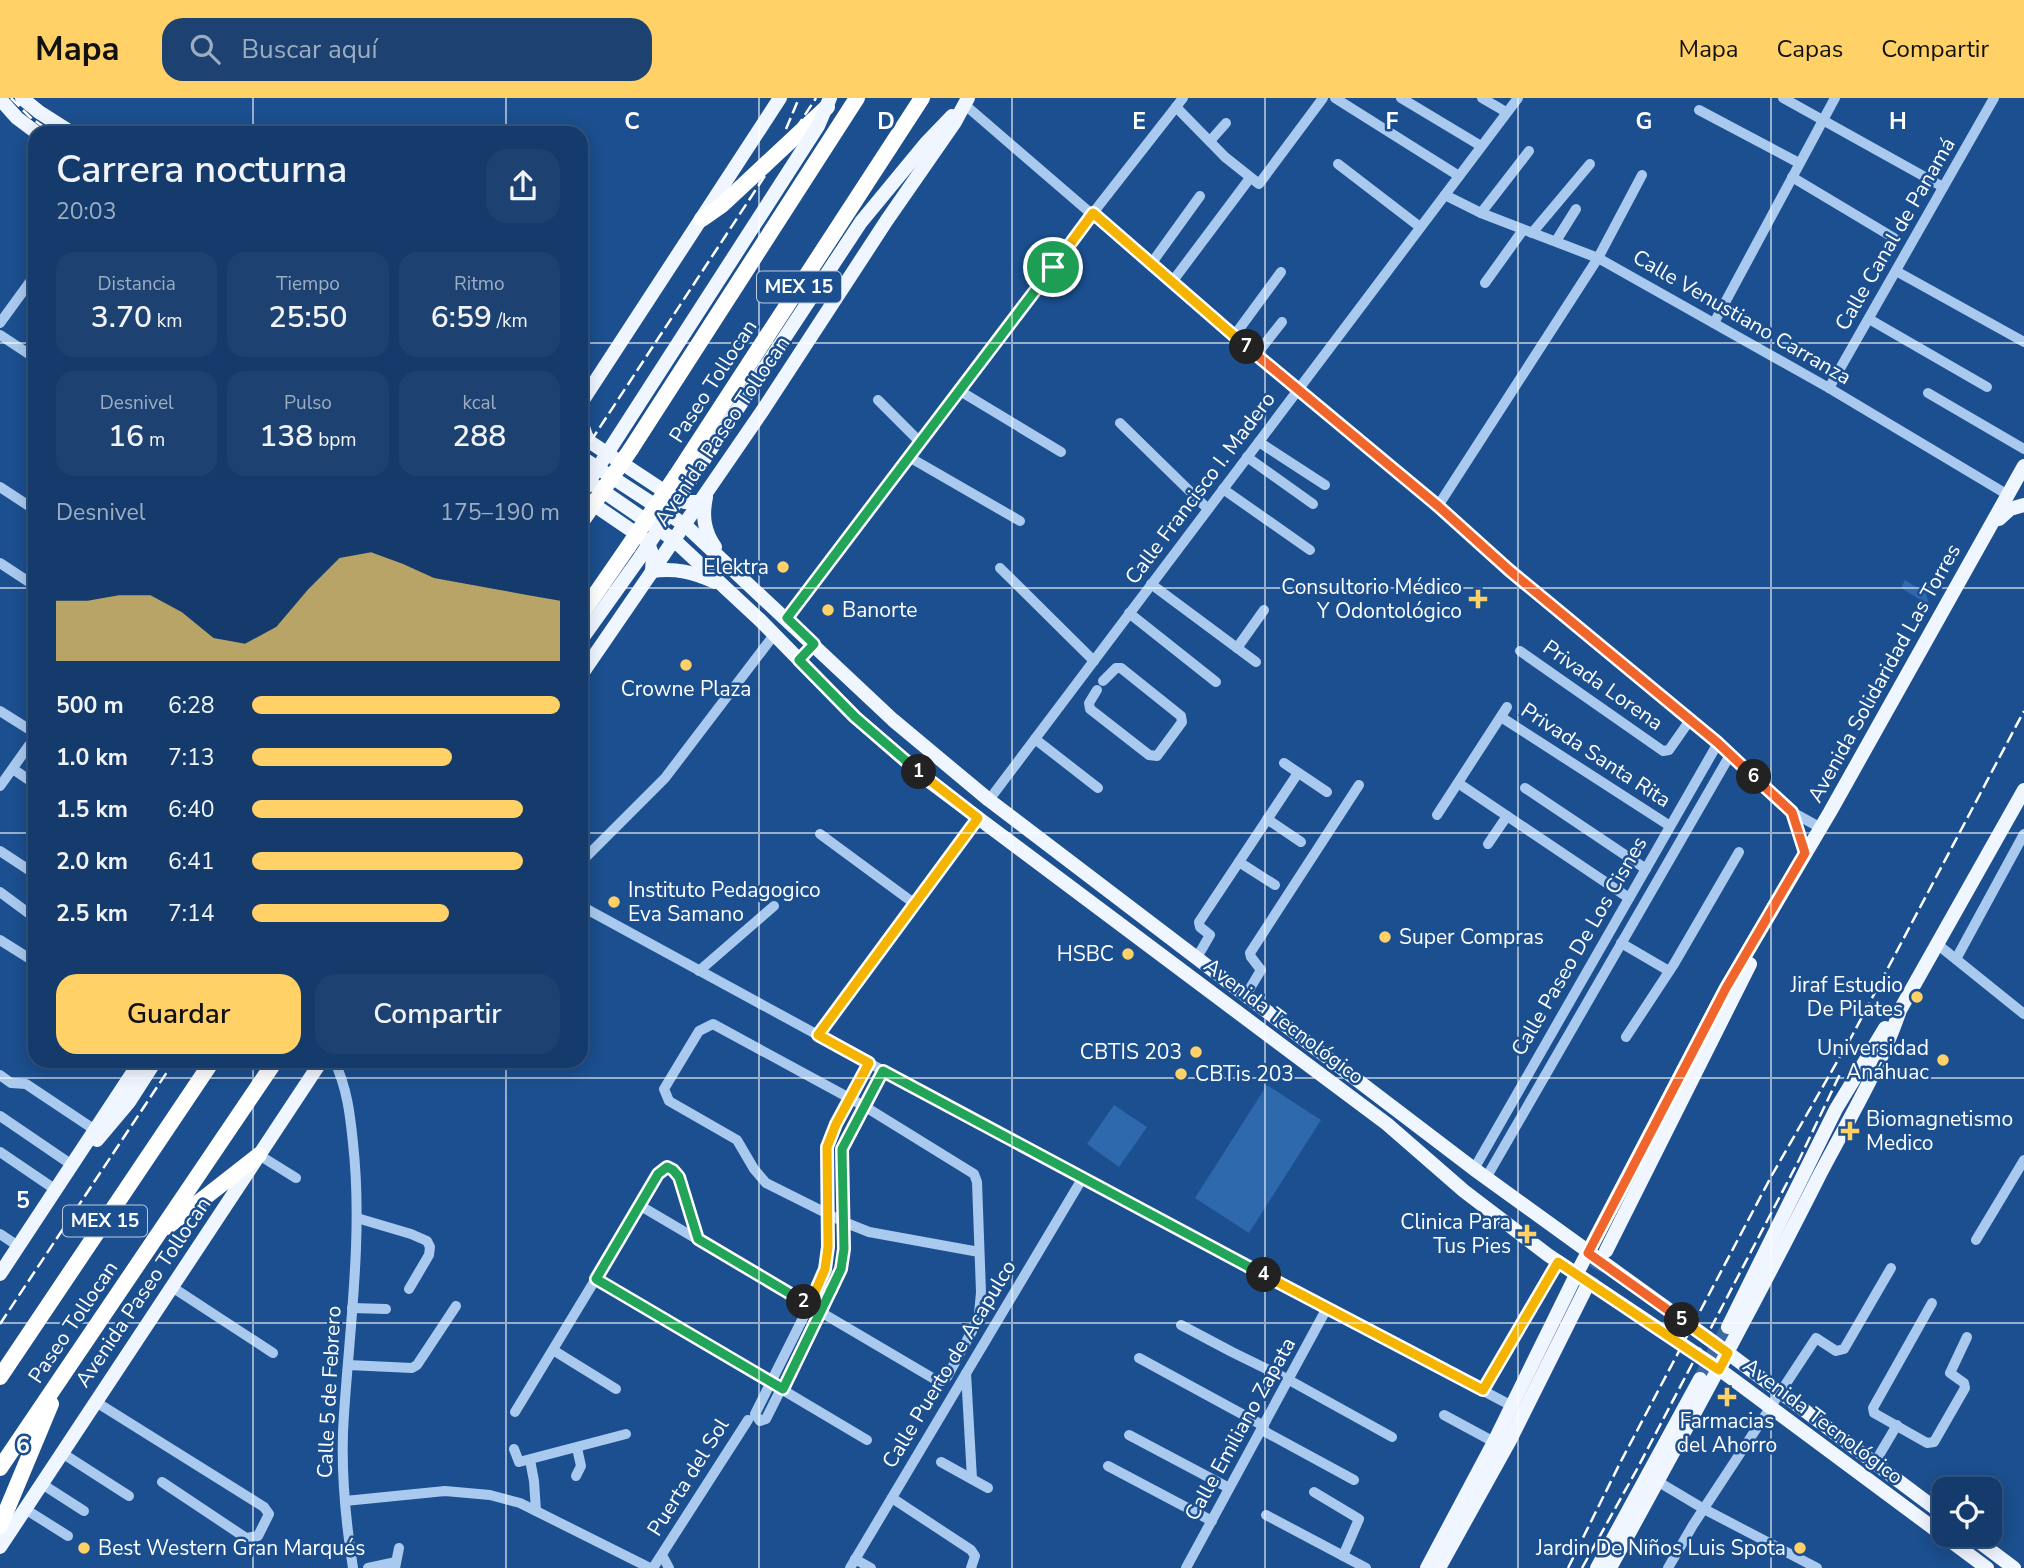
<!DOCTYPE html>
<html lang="es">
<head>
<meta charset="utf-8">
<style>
  :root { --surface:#143b6b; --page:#1d4271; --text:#f1f3f6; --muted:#9dadc1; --line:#33557e; --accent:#ffd166 }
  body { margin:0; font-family:"Nunito Sans",sans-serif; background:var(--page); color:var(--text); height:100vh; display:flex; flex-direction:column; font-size:26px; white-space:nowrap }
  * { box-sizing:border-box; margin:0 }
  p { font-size:23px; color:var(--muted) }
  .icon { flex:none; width:38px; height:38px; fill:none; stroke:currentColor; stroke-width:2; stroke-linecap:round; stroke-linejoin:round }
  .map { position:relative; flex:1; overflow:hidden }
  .panel { position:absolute; left:28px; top:28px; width:560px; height:942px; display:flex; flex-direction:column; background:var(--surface); border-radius:21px; box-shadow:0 4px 18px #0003,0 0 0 2px var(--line) }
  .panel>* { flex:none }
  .tools { position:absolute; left:1932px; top:1379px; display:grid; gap:14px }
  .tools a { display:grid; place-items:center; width:70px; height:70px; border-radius:14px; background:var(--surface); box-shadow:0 4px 18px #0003,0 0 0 2px var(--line); font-size:35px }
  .pin { position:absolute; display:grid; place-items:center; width:60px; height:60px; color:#fff; margin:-30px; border:4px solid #fff; border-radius:50%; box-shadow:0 2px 7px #0007 }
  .km { position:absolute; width:35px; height:35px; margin:-18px; border-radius:50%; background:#222; color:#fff; font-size:19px; line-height:35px; text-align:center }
  .round { display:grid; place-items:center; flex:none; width:74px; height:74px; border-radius:21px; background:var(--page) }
  .headline { display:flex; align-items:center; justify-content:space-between; height:119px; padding:0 28px }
  h1 { font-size:38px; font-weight:600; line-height:52px }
  .figures { display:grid; grid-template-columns:repeat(3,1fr); gap:10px; height:119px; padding:7px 28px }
  .figures div { display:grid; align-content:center; border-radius:18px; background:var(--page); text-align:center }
  .figures b { font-size:30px; font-weight:600 }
  .figures small { font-size:19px; font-weight:400 }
  .figures p { font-size:19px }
  .chart { height:196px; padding:14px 28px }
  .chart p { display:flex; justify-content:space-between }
  .chart svg { width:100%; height:126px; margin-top:7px; fill:var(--accent); opacity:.7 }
  .cta { display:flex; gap:14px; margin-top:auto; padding:14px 28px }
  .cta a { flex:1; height:80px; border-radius:21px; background:var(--accent); color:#111; font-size:28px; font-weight:600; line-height:80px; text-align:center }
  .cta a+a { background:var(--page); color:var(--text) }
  ul { padding:0 28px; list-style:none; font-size:23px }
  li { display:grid; grid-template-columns:112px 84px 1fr; align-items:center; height:52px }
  li i { height:18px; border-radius:9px; background:var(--accent) }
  header { display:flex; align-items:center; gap:42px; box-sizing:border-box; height:98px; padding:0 35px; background:var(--accent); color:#111 }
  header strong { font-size:33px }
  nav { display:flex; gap:38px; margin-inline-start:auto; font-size:24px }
  .search { width:490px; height:63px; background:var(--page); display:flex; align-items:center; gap:18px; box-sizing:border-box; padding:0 24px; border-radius:21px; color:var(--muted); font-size:26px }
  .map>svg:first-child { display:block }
</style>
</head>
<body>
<header>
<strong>Mapa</strong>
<div class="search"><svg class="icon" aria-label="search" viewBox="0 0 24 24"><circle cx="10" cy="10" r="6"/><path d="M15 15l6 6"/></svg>Buscar aquí</div>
<nav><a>Mapa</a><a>Capas</a><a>Compartir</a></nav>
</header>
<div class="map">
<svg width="2024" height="1470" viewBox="0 0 2024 1470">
  <rect width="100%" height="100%" fill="#1b4f8f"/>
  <g fill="#2e69ad">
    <path d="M1905,482l21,13 3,12 -28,-17z"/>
    <path d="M1267,987l54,35 -72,113 -54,-35z"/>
    <path d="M1114,1007l33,22 -28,40 -32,-23z"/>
  </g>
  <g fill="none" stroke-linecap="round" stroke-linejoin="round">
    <g stroke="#3d69a0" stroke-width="14" stroke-dasharray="14 7" stroke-linecap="butt">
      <path d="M1586,1190l19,-36"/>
      <path d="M1700,1281l28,-52"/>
    </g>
    <g stroke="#a9c9ee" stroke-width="10">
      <path d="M1335,0l124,78"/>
      <path d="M1401,0l80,48"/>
      <path d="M1482,0l24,14"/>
      <path d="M1783,0l160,89"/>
      <path d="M964,6l333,287 141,115 71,64 209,173 74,69 29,16"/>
      <path d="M1176,9l49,50 34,27 64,-86"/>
      <path d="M1699,12l100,53"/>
      <path d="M1210,43l16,-18"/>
      <path d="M1338,66l82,63"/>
      <path d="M1792,79l102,61"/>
      <path d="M1445,97l36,18 117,45 231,130 179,107"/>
      <path d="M1481,115l48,-62"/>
      <path d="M1532,135l58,-69"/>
      <path d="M1556,143l20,-32"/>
      <path d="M1151,166l49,-68"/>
      <path d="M1896,173l128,71"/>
      <path d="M1172,184l78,-104"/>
      <path d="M1485,185l38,-53"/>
      <path d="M1869,221l118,68"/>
      <path d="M0,225l35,-48"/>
      <path d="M1714,225l121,-225"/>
      <path d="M0,237l35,23"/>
      <path d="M1234,238l47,-64"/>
      <path d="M1256,257l26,-33"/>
      <path d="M1829,290l165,-290"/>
      <path d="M960,293l101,61"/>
      <path d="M1928,295l96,56"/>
      <path d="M878,302l42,42"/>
      <path d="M1120,325l88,86"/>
      <path d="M1259,344l66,43"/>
      <path d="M909,359l111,64"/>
      <path d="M1247,359l66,47"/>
      <path d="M0,389l35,23"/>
      <path d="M1223,391l87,61"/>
      <path d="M1438,408l160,-248 44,-83"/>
      <path d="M0,465l35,23"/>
      <path d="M1000,470l94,93"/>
      <path d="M1151,486l105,78"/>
      <path d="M1129,515l87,69"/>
      <path d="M787,520l306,-405 90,-115"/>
      <path d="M1237,550l27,-38"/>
      <path d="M1520,553l143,100 6,-1 21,-30"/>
      <path d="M1097,592l-8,13 1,6 59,46 8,1 25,-34 -1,-6 -60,-48h-5l-13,13"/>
      <path d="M0,613l35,22"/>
      <path d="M1501,619l169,109"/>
      <path d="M1035,641l63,49"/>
      <path d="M1284,665l43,29"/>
      <path d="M13,671l22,15"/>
      <path d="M1458,685l171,115"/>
      <path d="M0,688l35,-49"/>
      <path d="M1525,690l121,81"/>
      <path d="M989,702l529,-702"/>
      <path d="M1792,714l13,41"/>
      <path d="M1437,717l70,-108"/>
      <path d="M1267,721l34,23"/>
      <path d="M820,736l95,70"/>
      <path d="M1488,746l19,-28"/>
      <path d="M0,753l35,23"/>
      <path d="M581,764l84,-84 109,-143"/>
      <path d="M1239,764l36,23"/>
      <path d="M0,794l35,26"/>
      <path d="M581,808l501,273 430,227"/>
      <path d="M0,842l35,22"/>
      <path d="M1621,845l48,28"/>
      <path d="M1937,846l87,70"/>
      <path d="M1196,861l14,-24 -10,-8 -1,-5 99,-149"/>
      <path d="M1956,861l68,-125"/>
      <path d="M699,873l75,-65"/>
      <path d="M1246,897l15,-25 -10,-13 -1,-4 109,-168"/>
      <path d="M818,937l160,-217"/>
      <path d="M1626,939l48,-73 65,-112"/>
      <path d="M334,962c13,28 16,53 19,83 10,90 -3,181 -9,271 -4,52 1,103 9,154"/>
      <path d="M869,965l-33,61 -9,23 1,99 -3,23 -16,37 -54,108 5,7 6,-2 75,-150 3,-47 -2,-73 41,-78"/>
      <path d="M0,977l11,8 15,1 69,46"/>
      <path d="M0,1018l72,49"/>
      <path d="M0,1054l56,38"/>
      <path d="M259,1057l37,23"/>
      <path d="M1474,1071l244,-426"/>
      <path d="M1486,1080l244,-423"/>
      <path d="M639,1107l297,175 6,1 5,-4 25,-46 7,-17 2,-22 -4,-110 -3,-8 -110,-68 -151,-82 -14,7 -35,58 5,12 68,39 17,29 12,14 78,39 25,10 110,20"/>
      <path d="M357,1120l54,16 16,7 3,6 -1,8 -20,34"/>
      <path d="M0,1136l18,12"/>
      <path d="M1976,1142l48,-80"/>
      <path d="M596,1181l271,161"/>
      <path d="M172,1189l101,66"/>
      <path d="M1932,1205l-59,105 1,5 53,30 7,-1 31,-54 -1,-5 -14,-10 17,-36"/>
      <path d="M352,1210l34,1"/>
      <path d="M1181,1227l51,27 57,28 103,57"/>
      <path d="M553,1252l63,39"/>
      <path d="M1139,1260l125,68"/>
      <path d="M348,1267l64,3 5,-3 39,-59"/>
      <path d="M966,1275l6,106"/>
      <path d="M1483,1292l75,-128"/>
      <path d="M96,1304l168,105 5,7 -11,22 -12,2 -84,-56"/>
      <path d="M515,1314l148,-244h7l9,9 18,62"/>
      <path d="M1444,1317l50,27"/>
      <path d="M1262,1332l92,50"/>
      <path d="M1129,1337l100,53"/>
      <path d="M514,1351l5,13 107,-28"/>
      <path d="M62,1355l67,43"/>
      <path d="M530,1362l4,21 2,30"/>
      <path d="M941,1364l47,26"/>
      <path d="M1875,1364l22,-37"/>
      <path d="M1108,1368l104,55"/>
      <path d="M576,1378l5,-10 -4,-18"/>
      <path d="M1657,1383l47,28 113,59"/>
      <path d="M42,1386l42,27"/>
      <path d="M1314,1394l45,27 -16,37"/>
      <path d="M892,1400l79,52 4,6 -4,12"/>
      <path d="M345,1403l100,-10 45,4 30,8 130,65"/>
      <path d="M25,1411l43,27"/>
      <path d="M1266,1417l100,53"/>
      <path d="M662,1457l7,13"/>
      <path d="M855,1461l16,9"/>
      <path d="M368,1470l28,-6"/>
      <path d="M395,1470l4,-20"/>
      <path d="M653,1470l95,-148"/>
      <path d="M850,1470l232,-389"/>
      <path d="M1186,1470l141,-260"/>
      <path d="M1668,1470l25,-43 123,-187 20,13 8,-2 47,-81"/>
    </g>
    <g stroke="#f0f6ff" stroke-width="14">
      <path d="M22,0l17,14 33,21"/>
      <path d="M0,1l17,19 20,15"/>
      <path d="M581,305l199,-305"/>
      <path d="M581,323l5,15 4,6 83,55 12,5h15"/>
      <path d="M581,359l104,68 208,195 96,80 485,369 238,172 232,174"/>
      <path d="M581,378l93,64 86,80 95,97 75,65 457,342 77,67 84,64 171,114 268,199"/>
      <path d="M688,386l173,-262 66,-80 25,-26"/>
      <path d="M581,398l66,45 6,15 -1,15"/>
      <path d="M706,399c-4,19 -2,34 9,50"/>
      <path d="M1999,421l11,-10 14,-4"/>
      <path d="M652,473c24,-3 41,1 63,11"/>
      <path d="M581,542l60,-84"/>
      <path d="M581,577l182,-265 124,-190 68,-98 13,-24"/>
      <path d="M97,1042l32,-38 27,-42"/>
      <path d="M1606,1153l144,-287"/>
      <path d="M0,1176l141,-214"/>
      <path d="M1728,1229l108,-218 49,-81"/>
      <path d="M1970,1437l44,33"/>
      <path d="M0,1449l322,-487"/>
      <path d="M1427,1470l67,-126 82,-167 150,-287 104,-176 194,-346"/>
      <path d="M1439,1470l71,-128 76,-152"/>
      <path d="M1597,1470l103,-189"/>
      <path d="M1610,1470c71,-130 142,-259 208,-390 28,-54 63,-111 82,-168l124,-220"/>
    </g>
    <g stroke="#fff" stroke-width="16">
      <path d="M702,121l20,-14 105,-98"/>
      <path d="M631,351l226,-351"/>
      <path d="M676,378l246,-378"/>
      <path d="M581,517l47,-68"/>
      <path d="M167,1129l92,-72"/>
      <path d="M0,1279l213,-317"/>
      <path d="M0,1370l276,-408"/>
      <path d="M0,1428l51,-122"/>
    </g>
    <g stroke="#fff" stroke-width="2.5" stroke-dasharray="12 5" stroke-linecap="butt">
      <path d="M11,0l19,19 22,16"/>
      <path d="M786,31l13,-31"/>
      <path d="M581,358l235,-358"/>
      <path d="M0,1226l175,-264"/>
      <path d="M1568,1470l52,-105 152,-288 81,-141 171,-323"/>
      <path d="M1582,1470l54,-97 163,-311 42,-88"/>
    </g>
    <g stroke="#f0f6ff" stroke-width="14">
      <path d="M581,396l237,-368 12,-28"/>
      <path d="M641,458l47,-72"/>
    </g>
    <g stroke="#fff" stroke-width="16">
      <path d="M584,420l47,-69"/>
      <path d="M628,449l48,-71"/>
    </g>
  </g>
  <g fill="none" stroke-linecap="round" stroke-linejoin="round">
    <g stroke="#fff" stroke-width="14">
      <path id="split-1" d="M919,674l-64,-55 -56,-57 15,-16 -27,-26 266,-351"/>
    </g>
    <g stroke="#fff" stroke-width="14">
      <path id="split-2" d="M804,1204l5,4 16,-37 3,-22 -1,-100 9,-23 33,-61 -51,-28 160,-217 -59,-46"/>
    </g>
    <g stroke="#fff" stroke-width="14">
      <path id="split-3" d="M804,1204l-106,-63 -19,-62 -6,-7 -6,-3 -9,7 -62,105 187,110 48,-99"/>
    </g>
    <g stroke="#fff" stroke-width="14">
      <path id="split-4" d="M831,1192l10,-21 3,-20 -2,-100 41,-78 381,204"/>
    </g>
    <g stroke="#fff" stroke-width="14">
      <path id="split-5" d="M1264,1177l219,115 75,-128 161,108 9,-17 -46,-33"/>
    </g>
    <g stroke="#fff" stroke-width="14">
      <path id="split-6" d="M1682,1222l-94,-67 138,-265 79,-135 -13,-41 -38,-35"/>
    </g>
    <g stroke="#fff" stroke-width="14">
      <path id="split-7" d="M1247,249l191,159 71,64 209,173 36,34"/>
    </g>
    <g stroke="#fff" stroke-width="14">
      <path id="split-8" d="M1053,169l40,-54 154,134"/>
    </g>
    <use href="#split-1" stroke="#22a559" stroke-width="9"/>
    <use href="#split-2" stroke="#f5b400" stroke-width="9"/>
    <use href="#split-3" stroke="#22a559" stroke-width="9"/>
    <use href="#split-4" stroke="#22a559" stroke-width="9"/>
    <use href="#split-5" stroke="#f5b400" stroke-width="9"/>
    <use href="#split-6" stroke="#f0652b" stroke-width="9"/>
    <use href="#split-7" stroke="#f0652b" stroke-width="9"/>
    <use href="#split-8" stroke="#f5b400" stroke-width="9"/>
  </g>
  <path fill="none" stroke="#fff" stroke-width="2" stroke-opacity="0.55" d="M253,0v35M506,0v35M759,0v1470M1012,0v1470M1265,0v1470M1518,0v1470M1771,0v1470M0,245h35M581,245h1443M0,490h35M581,490h1443M0,735h35M581,735h1443M253,962v508M506,962v508M0,980h2024M0,1225h2024"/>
  <g fill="#ffd166" stroke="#1b4f8f" stroke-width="2.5">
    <circle cx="783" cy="469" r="7"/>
    <path d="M1474.5 490.5h7v7h7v7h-7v7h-7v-7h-7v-7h7z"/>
    <circle cx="828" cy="512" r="7"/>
    <circle cx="686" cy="567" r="7"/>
    <circle cx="614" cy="804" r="7"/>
    <circle cx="1385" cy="839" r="7"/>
    <circle cx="1128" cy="856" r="7"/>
    <circle cx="1917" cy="899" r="7"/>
    <circle cx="1196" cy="954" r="7"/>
    <circle cx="1943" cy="962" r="7"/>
    <circle cx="1181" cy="976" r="7"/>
    <path d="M1846.5 1022.5h7v7h7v7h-7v7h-7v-7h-7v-7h7z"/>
    <path d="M1523.5 1125.5h7v7h7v7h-7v7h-7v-7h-7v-7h7z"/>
    <path d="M1723.5 1288.5h7v7h7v7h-7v7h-7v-7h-7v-7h7z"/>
    <circle cx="84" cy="1450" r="7"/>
    <circle cx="1800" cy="1450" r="7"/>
  </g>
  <g text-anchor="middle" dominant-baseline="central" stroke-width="5" stroke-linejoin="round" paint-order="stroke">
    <g fill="#1b4f8f" stroke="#bbcadd" stroke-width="2">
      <rect x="757" y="173.5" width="84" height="31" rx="5"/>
      <rect x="63" y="1107.5" width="84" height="31" rx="5"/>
    </g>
    <g font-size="19" font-weight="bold" fill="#fff">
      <text x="799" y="189">MEX 15</text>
      <text x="105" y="1123">MEX 15</text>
    </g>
    <g font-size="21" fill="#fff" stroke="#1b4f8f">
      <text transform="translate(1895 136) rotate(-60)">Calle Canal de Panamá</text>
      <text transform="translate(1742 219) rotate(30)">Calle Venustiano Carranza</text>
      <text transform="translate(713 283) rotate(-57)">Paseo Tollocan</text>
      <text transform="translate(722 333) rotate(-56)">Avenida Paseo Tollocan</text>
      <text transform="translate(1200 390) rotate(-53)">Calle Francisco I. Madero</text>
      <text transform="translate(1884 575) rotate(-61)">Avenida Solidaridad Las Torres</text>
      <text transform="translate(1603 587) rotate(35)">Privada Lorena</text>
      <text transform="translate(1596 657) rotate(33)">Privada Santa Rita</text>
      <text transform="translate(1579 848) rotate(-60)">Calle Paseo De Los Cisnes</text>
      <text transform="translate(1284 923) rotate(37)">Avenida Tecnológico</text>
      <text transform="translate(143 1194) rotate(-56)">Avenida Paseo Tollocan</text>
      <text transform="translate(73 1224) rotate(-56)">Paseo Tollocan</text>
      <text transform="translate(949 1266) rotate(-59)">Calle Puerto de Acapulco</text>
      <text transform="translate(329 1294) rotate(-87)">Calle 5 de Febrero</text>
      <text transform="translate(1823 1323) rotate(37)">Avenida Tecnológico</text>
      <text transform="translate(1240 1331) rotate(-61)">Calle Emiliano Zapata</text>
      <text transform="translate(688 1379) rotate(-58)">Puerta del Sol</text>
    </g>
    <g font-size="21" fill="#fff" stroke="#1b4f8f" text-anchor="end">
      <text x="769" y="469">Elektra</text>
      <text x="1462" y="489">Consultorio Médico<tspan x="1462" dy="24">Y Odontológico</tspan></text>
      <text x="842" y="512" text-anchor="start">Banorte</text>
      <text x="686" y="591" text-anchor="middle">Crowne Plaza</text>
      <text x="628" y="792" text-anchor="start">Instituto Pedagogico<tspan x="628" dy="24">Eva Samano</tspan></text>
      <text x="1399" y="839" text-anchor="start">Super Compras</text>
      <text x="1114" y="856">HSBC</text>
      <text x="1903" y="887">Jiraf Estudio<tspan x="1903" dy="24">De Pilates</tspan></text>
      <text x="1929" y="950">Universidad<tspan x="1929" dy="24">Anáhuac</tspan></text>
      <text x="1182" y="954">CBTIS 203</text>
      <text x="1195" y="976" text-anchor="start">CBTis 203</text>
      <text x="1866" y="1021" text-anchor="start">Biomagnetismo<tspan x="1866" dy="24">Medico</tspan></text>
      <text x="1511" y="1124">Clinica Para<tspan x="1511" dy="24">Tus Pies</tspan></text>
      <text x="1727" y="1323" text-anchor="middle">Farmacias<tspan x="1727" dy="24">del Ahorro</tspan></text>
      <text x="98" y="1450" text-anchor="start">Best Western Gran Marqués</text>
      <text x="1786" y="1450">Jardin De Niños Luis Spota</text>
    </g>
  </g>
  <g font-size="23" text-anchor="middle" font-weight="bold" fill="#fff" stroke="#1b4f8f" stroke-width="5" stroke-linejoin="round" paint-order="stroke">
    <text x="632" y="31">C</text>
    <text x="886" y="31">D</text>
    <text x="1139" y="31">E</text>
    <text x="1392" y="31">F</text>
    <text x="1644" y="31">G</text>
    <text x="1898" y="31">H</text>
    <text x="23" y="1110">5</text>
    <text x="23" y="1355">6</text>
  </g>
</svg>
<div class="tools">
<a><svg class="icon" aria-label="locate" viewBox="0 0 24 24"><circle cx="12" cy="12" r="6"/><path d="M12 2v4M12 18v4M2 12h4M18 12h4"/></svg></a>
</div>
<div class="pin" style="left:1053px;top:169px;background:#1e9e55"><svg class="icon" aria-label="arrive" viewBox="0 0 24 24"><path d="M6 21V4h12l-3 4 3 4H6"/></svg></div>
<b class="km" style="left:919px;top:674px">1</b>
<b class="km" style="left:804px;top:1204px">2</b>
<b class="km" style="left:1264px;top:1177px">4</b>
<b class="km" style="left:1682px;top:1222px">5</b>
<b class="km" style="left:1754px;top:679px">6</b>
<b class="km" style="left:1247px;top:249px">7</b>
<section class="panel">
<div class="headline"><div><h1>Carrera nocturna</h1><p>20:03</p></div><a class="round"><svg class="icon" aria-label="share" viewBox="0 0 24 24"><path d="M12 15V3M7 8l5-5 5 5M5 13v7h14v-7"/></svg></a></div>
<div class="figures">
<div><p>Distancia</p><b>3.70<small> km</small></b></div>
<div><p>Tiempo</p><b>25:50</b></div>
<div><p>Ritmo</p><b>6:59<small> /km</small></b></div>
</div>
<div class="figures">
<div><p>Desnivel</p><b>16<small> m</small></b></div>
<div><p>Pulso</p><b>138<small> bpm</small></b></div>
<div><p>kcal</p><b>288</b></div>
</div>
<div class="chart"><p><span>Desnivel</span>175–190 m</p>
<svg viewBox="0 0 160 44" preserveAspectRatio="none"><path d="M0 44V23L10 23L20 21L30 21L40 27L50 36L60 38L70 32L80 19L90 8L100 6L110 10L120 15L130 17L140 19L150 21L160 23V44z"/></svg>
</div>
<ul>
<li><b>500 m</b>6:28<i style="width:100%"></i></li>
<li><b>1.0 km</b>7:13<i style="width:65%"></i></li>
<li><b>1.5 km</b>6:40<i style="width:88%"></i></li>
<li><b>2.0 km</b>6:41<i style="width:88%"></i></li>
<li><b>2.5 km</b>7:14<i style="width:64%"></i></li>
</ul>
<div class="cta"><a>Guardar</a><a>Compartir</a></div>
</section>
</div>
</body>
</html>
